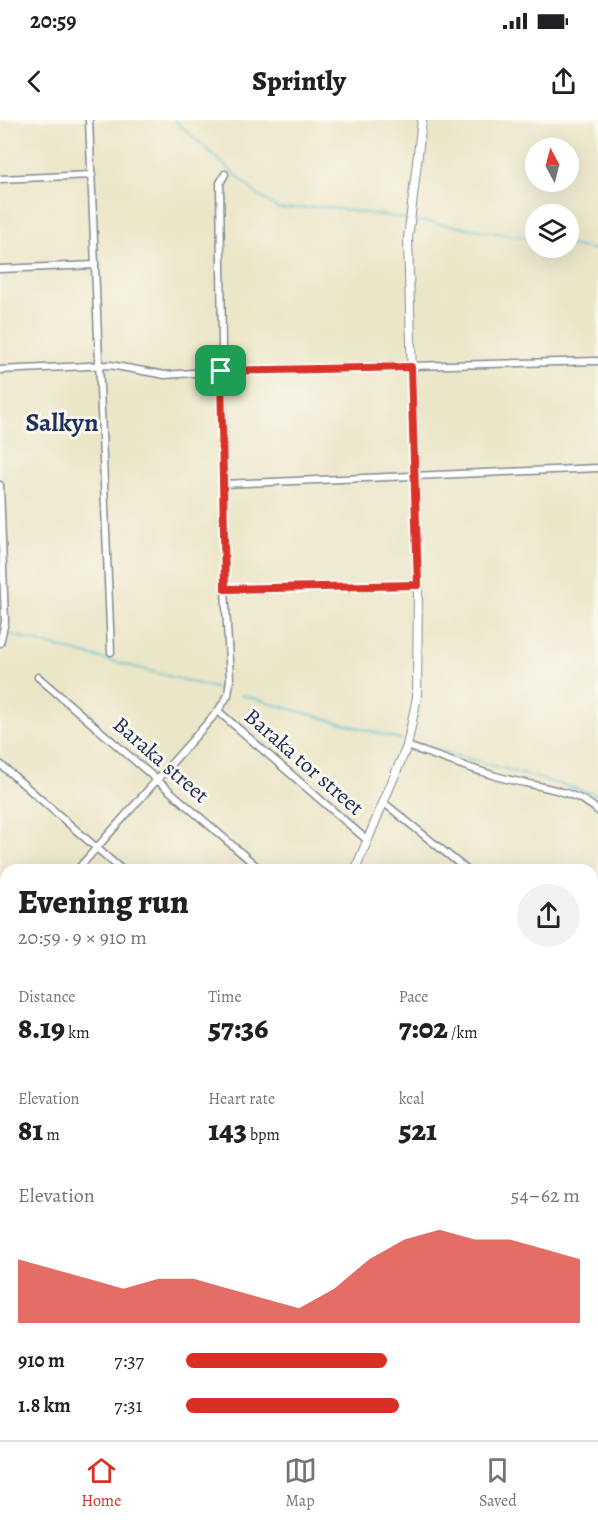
<!DOCTYPE html>
<html lang="en">
<head>
<meta charset="utf-8">
<style>
  :root { --surface:#fff; --page:#f2f2f2; --text:#202124; --muted:#757577; --line:#e0e0e0; --accent:#d93025 }
  body { margin:0; font-family:Alegreya,serif; background:var(--page); color:var(--text); height:100vh; display:flex; flex-direction:column; font-size:22px; white-space:nowrap }
  * { box-sizing:border-box; margin:0 }
  p { font-size:20px; color:var(--muted) }
  .icon { flex:none; width:33px; height:33px; fill:none; stroke:currentColor; stroke-width:2; stroke-linecap:round; stroke-linejoin:round }
  .map { position:relative; flex:1; overflow:hidden }
  .drawer { position:absolute; left:0px; top:744px; width:598px; height:576px; display:flex; flex-direction:column; background:var(--surface); border-radius:18px 18px 0 0; box-shadow:0 6px 24px #0002 }
  .drawer>* { flex:none }
  .needle { width:39px; rotate:353deg }
  .controls { position:absolute; left:525px; top:18px; display:grid; gap:12px }
  .controls a { display:grid; place-items:center; width:54px; height:54px; border-radius:50%; background:var(--surface); box-shadow:0 6px 24px #0002; font-size:30px }
  .pin { position:absolute; display:grid; place-items:center; width:51px; height:51px; color:#fff; margin:-26px; border-radius:12px; box-shadow:0 3px 9px #0006 }
  .round { display:grid; place-items:center; flex:none; width:63px; height:63px; border-radius:32px; background:var(--page) }
  .overview { display:flex; align-items:center; justify-content:space-between; height:102px; padding:0 18px }
  h1 { font-size:33px; font-weight:800; line-height:45px }
  .metrics { display:grid; grid-template-columns:repeat(3,1fr); gap:9px; height:102px; padding:6px 18px }
  .metrics div { display:grid; align-content:center }
  .metrics b { font-size:30px; font-weight:800 }
  .metrics small { font-size:16px; font-weight:400 }
  .metrics p { font-size:16px }
  .chart { height:168px; padding:12px 18px }
  .chart p { display:flex; justify-content:space-between }
  .chart svg { width:100%; height:108px; margin-top:6px; fill:var(--accent); opacity:.7 }
  ul { padding:0 18px; list-style:none; font-size:20px }
  li { display:grid; grid-template-columns:96px 72px 1fr; align-items:center; height:45px }
  li i { height:15px; border-radius:8px; background:var(--accent) }
  .status { display:flex; justify-content:space-between; align-items:center; height:42px; padding:0 30px; background:var(--surface); direction:ltr }
  .status svg { height:16px; fill:currentColor }
  header { display:flex; justify-content:space-between; align-items:center; height:78px; padding:0 18px; background:var(--surface); font-size:27px; font-weight:800 }
  .tab-bar { display:flex; justify-content:space-around; align-items:center; height:84px; border-top:2px solid var(--line); background:var(--surface); font-size:16px; color:var(--muted) }
  .tab-bar a { display:grid; justify-items:center; gap:3px }
  .tab-bar .selected { color:var(--accent) }
  .map>svg:first-child { display:block }
</style>
</head>
<body>
<div class="status"><b>20:59</b><svg viewBox="0 0 49 12"><path d="M0 12V9h3v3zM5 12V6h3v6zM10 12V3h3v9zM15 12V0h3v12zM26 1h20v11H26zM47 4h2v5h-2z"/></svg></div>
<header><svg class="icon" aria-label="back" viewBox="0 0 24 24"><path d="M15 5l-7 7 7 7"/></svg>Sprintly<svg class="icon" aria-label="share" viewBox="0 0 24 24"><path d="M12 15V3M7 8l5-5 5 5M5 13v7h14v-7"/></svg></header>
<div class="map">
<svg width="598" height="1320" viewBox="0 0 598 1320">
  <rect width="100%" height="100%" fill="#fbf7ec"/>
  <filter id="ink" filterUnits="userSpaceOnUse"><feTurbulence type="fractalNoise" baseFrequency=".0167" numOctaves="2"/><feDisplacementMap in="SourceGraphic" scale="12" xChannelSelector="R" yChannelSelector="G"/><feConvolveMatrix kernelMatrix="1 2 1 2 8 2 1 2 1" color-interpolation-filters="sRGB"/></filter>
  <filter id="wash" filterUnits="userSpaceOnUse"><feTurbulence type="fractalNoise" baseFrequency=".008" numOctaves="4" result="noise"/><feDisplacementMap in="SourceGraphic" scale="24" xChannelSelector="R" yChannelSelector="G"/><feGaussianBlur stdDeviation="1.35" result="paint"/><feColorMatrix in="noise" values="0 0 0 0 0 0 0 0 0 0 0 0 0 0 0 0 0 1.4 0 .05"/><feComposite in="paint" operator="in"/></filter>
  <g filter="url(#wash)">
    <rect width="100%" height="100%" fill="#ebe6c8"/>
    <g fill="none" stroke-linecap="round" stroke-linejoin="round">
      <g stroke="#56bdd3" stroke-width="1.5">
        <path d="M174,0l84,75 20,14 47,-2 82,12"/>
        <path d="M415,100l121,19"/>
        <path d="M568,125l30,5"/>
        <path d="M8,514l218,57"/>
        <path d="M241,575l161,45"/>
        <path d="M412,623l186,52"/>
      </g>
      <path stroke="#56bdd3" stroke-width="6" d="M592,1260l6,-6"/>
    </g>
  </g>
  <g filter="url(#ink)">
    <g fill="none" stroke-linecap="round" stroke-linejoin="round">
      <g stroke="#838a93" stroke-width="9">
        <g id="minor">
          <path d="M89,0l22,532"/>
          <path d="M0,59l92,-4"/>
          <path d="M0,149l95,-4"/>
          <path d="M0,250l110,-5 55,10 56,-4 377,-10"/>
          <path d="M223,364l375,-16"/>
          <path d="M0,365l5,137 -5,21"/>
          <path d="M225,469l193,-4"/>
          <path d="M38,557l223,193"/>
          <path d="M218,591l149,129"/>
          <path d="M407,626c30,10 61,22 92,31 28,8 78,12 99,34"/>
          <path d="M0,644l122,106"/>
          <path d="M383,682l84,68"/>
          <path d="M77,750l141,-159 10,-16 2,-16 -5,-90 -5,-406 5,-9"/>
          <path d="M592,851l6,4"/>
          <path d="M592,871l6,-6"/>
          <path d="M592,969l6,4"/>
          <path d="M592,1085l6,4"/>
          <path d="M0,1124l6,5"/>
          <path d="M0,1201l6,-4"/>
          <path d="M592,1246l6,-6"/>
          <path d="M319,1314l7,6"/>
          <path d="M0,1318l6,-4"/>
          <path d="M374,1320l4,-6"/>
        </g>
      </g>
      <g stroke="#838a93" stroke-width="10">
        <g id="tertiary">
          <path d="M355,750l52,-124 10,-49 1,-112 -10,-346 14,-119"/>
          <path d="M221,1314v6"/>
        </g>
      </g>
      <g stroke="#838a93" stroke-width="14">
        <g id="primary">
          <path d="M0,813l6,6"/>
          <path d="M577,1314l7,6"/>
        </g>
      </g>
      <use href="#minor" stroke="#fff" stroke-width="6"/>
      <use href="#tertiary" stroke="#fff" stroke-width="8"/>
      <use href="#primary" stroke="#fabe6d" stroke-width="10"/>
    </g>
  </g>
  <g fill="none" stroke-linecap="round" stroke-linejoin="round" filter="url(#ink)">
    <g stroke="#fff" stroke-width="12">
      <path id="route" d="M411,247l7,218 -193,4 -4,-218z"/>
    </g>
    <use href="#route" stroke="#d93025" stroke-width="8"/>
  </g>
  <g text-anchor="middle" dominant-baseline="central" stroke-width="6" stroke-linejoin="round" paint-order="stroke">
    <g font-size="22" fill="#1b2f5e" stroke="#fbf7ec">
      <text transform="translate(161 640) rotate(41)">Baraka street</text>
      <text transform="translate(304 642) rotate(41)">Baraka tor street</text>
    </g>
    <g font-size="26" font-weight="bold" fill="#1b2f5e" stroke="#fbf7ec">
      <text x="62" y="302">Salkyn</text>
    </g>
  </g>
</svg>
<div class="controls">
<a><svg class="needle" viewBox="-14 -14 28 28"><path d="M0-13l5 13h-10z" fill="#e53935"/><path d="M0 13l5-13h-10z" fill="#757577"/></svg></a>
<a><svg class="icon" aria-label="layers" viewBox="0 0 24 24"><path d="M12 4l9 5-9 5-9-5zM3 14l9 5 9-5"/></svg></a>
</div>
<div class="pin" style="left:221px;top:251px;background:#1e9e55"><svg class="icon" aria-label="arrive" viewBox="0 0 24 24"><path d="M6 21V4h12l-3 4 3 4H6"/></svg></div>
<section class="drawer">
<div class="overview"><div><h1>Evening run</h1><p>20:59 · 9 × 910 m</p></div><a class="round"><svg class="icon" aria-label="share" viewBox="0 0 24 24"><path d="M12 15V3M7 8l5-5 5 5M5 13v7h14v-7"/></svg></a></div>
<div class="metrics">
<div><p>Distance</p><b>8.19<small> km</small></b></div>
<div><p>Time</p><b>57:36</b></div>
<div><p>Pace</p><b>7:02<small> /km</small></b></div>
</div>
<div class="metrics">
<div><p>Elevation</p><b>81<small> m</small></b></div>
<div><p>Heart rate</p><b>143<small> bpm</small></b></div>
<div><p>kcal</p><b>521</b></div>
</div>
<div class="chart"><p><span>Elevation</span>54–62 m</p>
<svg viewBox="0 0 160 44" preserveAspectRatio="none"><path d="M0 44V18L10 22L20 26L30 30L40 26L50 26L60 30L70 34L80 38L90 30L100 18L110 10L120 6L130 10L140 10L150 14L160 18V44z"/></svg>
</div>
<ul>
<li><b>910 m</b>7:37<i style="width:51%"></i></li>
<li><b>1.8 km</b>7:31<i style="width:54%"></i></li>
</ul>
</section>
</div>
<nav class="tab-bar">
<a class="selected"><svg class="icon" aria-label="home" viewBox="0 0 24 24"><path d="M3 11l9-7 9 7M6 9v11h12V9"/></svg>Home</a>
<a><svg class="icon" aria-label="map" viewBox="0 0 24 24"><path d="M3 6l6-2 6 2 6-2v14l-6 2-6-2-6 2zM9 4v14M15 6v14"/></svg>Map</a>
<a><svg class="icon" aria-label="saved" viewBox="0 0 24 24"><path d="M7 4h10v16l-5-4-5 4z"/></svg>Saved</a>
</nav>
</body>
</html>
